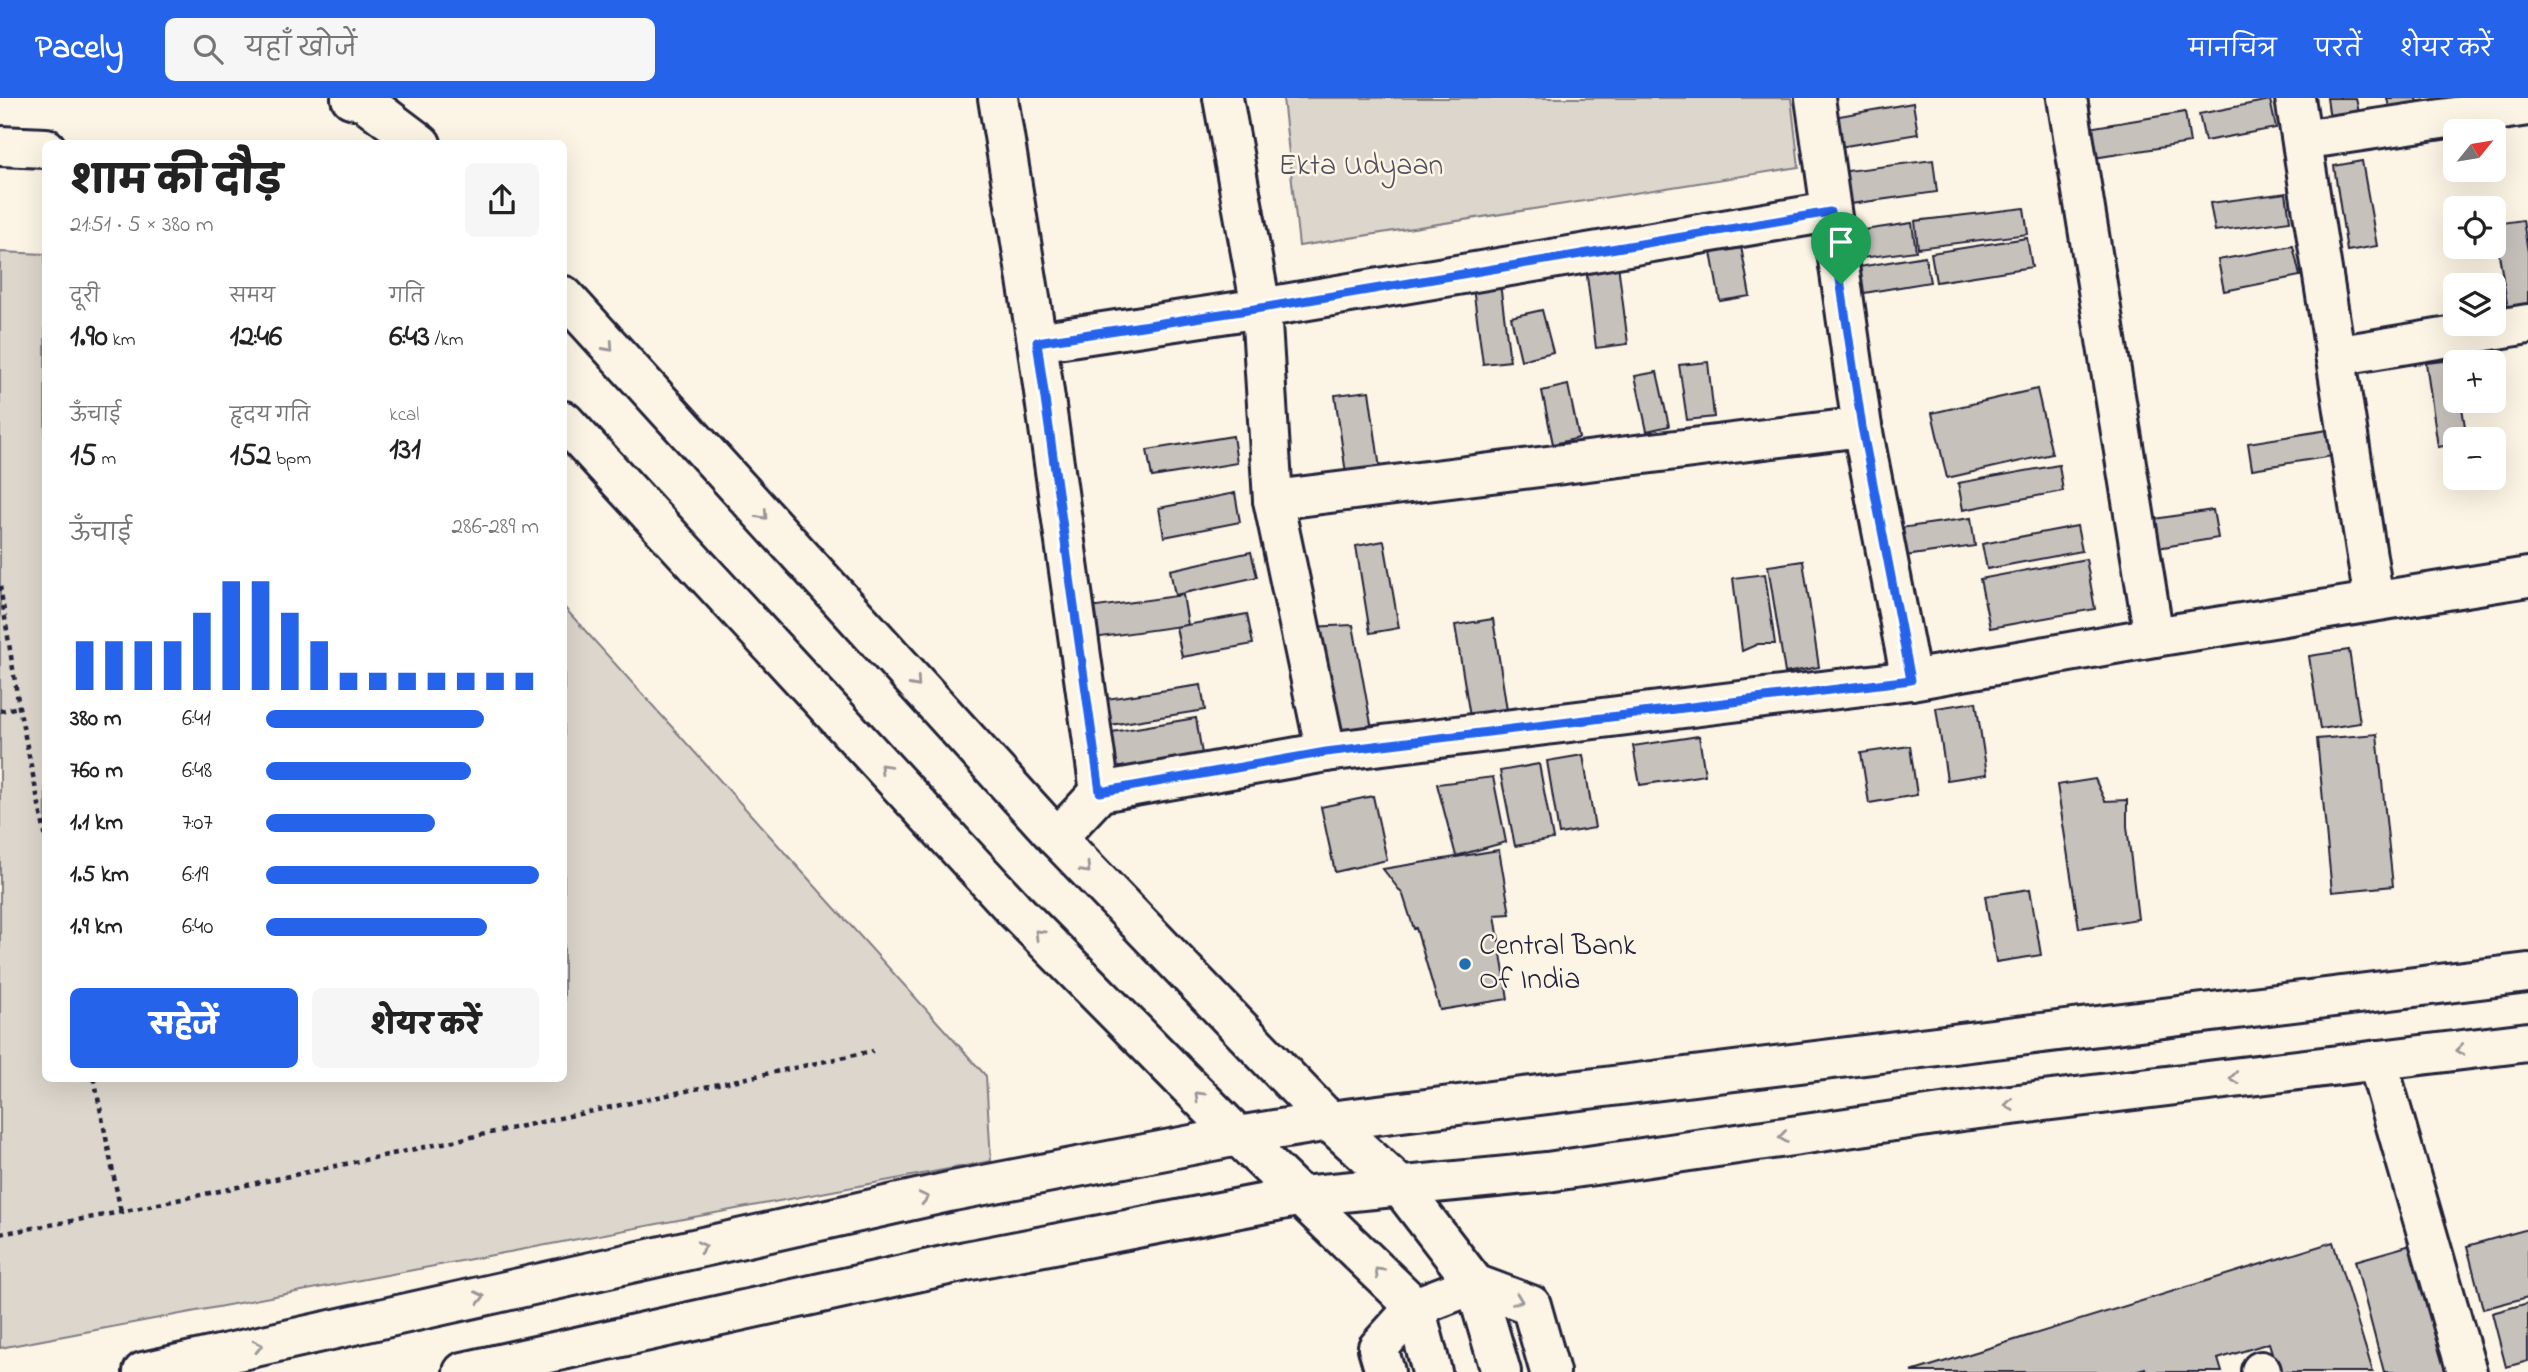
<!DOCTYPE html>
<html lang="hi">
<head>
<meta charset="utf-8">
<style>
  :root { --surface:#fff; --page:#f6f6f6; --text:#222; --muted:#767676; --accent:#2563eb }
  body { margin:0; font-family:"Indie Flower","Playpen Sans Deva",sans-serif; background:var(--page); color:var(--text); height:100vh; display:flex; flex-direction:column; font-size:26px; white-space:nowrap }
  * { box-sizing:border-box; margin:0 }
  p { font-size:23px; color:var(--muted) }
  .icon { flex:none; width:38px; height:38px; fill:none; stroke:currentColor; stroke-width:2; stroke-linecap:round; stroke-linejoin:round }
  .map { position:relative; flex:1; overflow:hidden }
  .drawer { position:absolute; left:42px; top:42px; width:525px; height:942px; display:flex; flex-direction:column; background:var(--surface); border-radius:10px; box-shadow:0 7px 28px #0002 }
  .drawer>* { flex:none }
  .needle { width:46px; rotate:60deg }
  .fabs { position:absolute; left:2443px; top:21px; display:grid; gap:14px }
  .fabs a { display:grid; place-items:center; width:63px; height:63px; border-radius:10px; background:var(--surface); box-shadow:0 7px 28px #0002; font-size:35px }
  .pin { position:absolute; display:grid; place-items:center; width:60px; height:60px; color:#fff; margin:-72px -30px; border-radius:50% 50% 50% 0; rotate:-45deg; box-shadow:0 0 7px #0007 }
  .pin .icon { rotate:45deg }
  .round { display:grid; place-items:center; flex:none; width:74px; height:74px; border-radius:10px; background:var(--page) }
  .head { display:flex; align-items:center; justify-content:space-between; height:119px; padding:0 28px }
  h1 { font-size:38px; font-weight:800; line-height:52px }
  .figures { display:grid; grid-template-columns:repeat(3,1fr); gap:10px; height:119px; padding:7px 28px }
  .figures div { display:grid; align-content:center }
  .figures b { font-size:30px; font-weight:800 }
  .figures small { font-size:19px; font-weight:400 }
  .figures p { font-size:19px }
  .chart { height:196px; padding:14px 28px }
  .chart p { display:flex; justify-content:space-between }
  .chart svg { width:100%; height:126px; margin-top:7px; stroke:var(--accent); stroke-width:6 }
  .action { display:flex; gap:14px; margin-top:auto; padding:14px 28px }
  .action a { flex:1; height:80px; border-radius:10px; background:var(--accent); color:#fff; font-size:28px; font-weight:800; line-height:80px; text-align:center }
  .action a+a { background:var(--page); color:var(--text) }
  ul { padding:0 28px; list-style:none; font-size:23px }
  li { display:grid; grid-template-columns:112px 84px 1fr; align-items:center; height:52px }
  li i { height:18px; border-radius:9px; background:var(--accent) }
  header { display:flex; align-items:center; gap:42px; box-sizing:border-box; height:98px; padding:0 35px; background:var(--accent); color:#fff }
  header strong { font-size:33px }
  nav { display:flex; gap:38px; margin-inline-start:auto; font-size:24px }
  .search { width:490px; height:63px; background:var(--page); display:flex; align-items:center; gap:18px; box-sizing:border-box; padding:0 24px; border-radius:10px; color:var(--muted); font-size:26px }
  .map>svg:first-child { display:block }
</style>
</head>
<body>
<header>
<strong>Pacely</strong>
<div class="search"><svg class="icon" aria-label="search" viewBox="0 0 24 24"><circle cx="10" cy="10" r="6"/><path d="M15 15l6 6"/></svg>यहाँ खोजें</div>
<nav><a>मानचित्र</a><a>परतें</a><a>शेयर करें</a></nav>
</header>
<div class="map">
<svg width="2528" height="1274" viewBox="0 0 2528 1274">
  <rect width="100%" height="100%" fill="#fcf5e5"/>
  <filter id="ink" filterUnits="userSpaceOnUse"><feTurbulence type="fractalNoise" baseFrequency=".0143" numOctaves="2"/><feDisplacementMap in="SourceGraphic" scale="14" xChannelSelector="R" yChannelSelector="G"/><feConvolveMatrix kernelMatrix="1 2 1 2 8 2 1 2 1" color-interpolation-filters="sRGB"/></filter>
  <g filter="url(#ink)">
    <g fill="#dcd6cc" stroke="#7f7c84" stroke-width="2">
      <path d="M1283,0h508l8,69 -500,79z"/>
      <path d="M0,154l45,2 1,824h518v-471l422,469 5,85 -991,187z"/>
    </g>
    <g fill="#c6c1bb" stroke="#22223b" stroke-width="2">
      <path d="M2327,0h29l5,25 -30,4z"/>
      <path d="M2387,0h30l3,14 -29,5z"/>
      <path d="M2270,2l6,28 -71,13 -6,-27z"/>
      <path d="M1913,5l5,31 -85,14 -5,-30z"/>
      <path d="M2185,14l5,31 -103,16 -5,-30z"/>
      <path d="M1933,62l4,32 -94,13 -4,-33z"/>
      <path d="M2362,63l15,85 -30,5 -13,-85z"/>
      <path d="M2286,95l4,28 -75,10 -5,-28z"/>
      <path d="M2024,110l4,26 -110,14 -3,-27z"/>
      <path d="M2523,122l5,32v54l-20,3 -14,-85z"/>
      <path d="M1912,125l4,28 -62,8 -4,-27z"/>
      <path d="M2027,140l5,29 -96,15 -5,-29z"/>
      <path d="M1740,143l10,55 -30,5 -10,-54z"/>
      <path d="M2293,148l7,30 -76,15 -6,-31z"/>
      <path d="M1617,158l11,88 -32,4 -11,-88z"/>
      <path d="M1925,158l5,26 -72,12 -5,-26z"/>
      <path d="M1499,178l11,85 -27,3 -11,-84z"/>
      <path d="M1542,212l11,42 -32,8 -10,-43z"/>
      <path d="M2454,262l1,41h6l6,38h-12v5l-17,3 -12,-84z"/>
      <path d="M1708,264l6,55 -27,3 -8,-55z"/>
      <path d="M1657,274l12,54 -22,5 -12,-55z"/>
      <path d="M1568,287l11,53 -26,6 -11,-53z"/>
      <path d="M2037,291l15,65 -105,24 -15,-65z"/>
      <path d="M1369,293l12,85 -34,5 -12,-86z"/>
      <path d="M2334,331l5,26 -87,14 -4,-26z"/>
      <path d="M1233,338l4,27 -85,14 -5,-27z"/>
      <path d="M2059,367l4,26 -100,19 -5,-27z"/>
      <path d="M1235,395l5,29 -76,15 -5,-29z"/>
      <path d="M2213,412l5,28 -73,12 -4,-29z"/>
      <path d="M1971,420l4,28 -77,11 -5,-28z"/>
      <path d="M2077,428l5,25 -95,18 -5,-25z"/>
      <path d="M1384,443l15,87 -29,5 -14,-87z"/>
      <path d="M1251,454l6,25 -82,18 -5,-25z"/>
      <path d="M2086,461l9,50 -105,19 -10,-49z"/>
      <path d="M1803,463l16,106 -34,6 -17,-107z"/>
      <path d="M1765,476l10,70h-17l-16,7 -9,-73z"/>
      <path d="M1183,497l5,30 -101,14 -5,-30z"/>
      <path d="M1247,516l6,30 -71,13 -6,-30z"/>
      <path d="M1493,521l15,98 -37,6 -16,-98z"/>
      <path d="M1353,527l20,110 -43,8 -22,-116z"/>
      <path d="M2349,552l11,73 -40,6 -11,-73z"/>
      <path d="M1201,587l4,25 -108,17 -4,-26z"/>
      <path d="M1976,604l11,72 -40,6 -11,-72z"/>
      <path d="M1196,620l6,36 -96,17 -6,-37z"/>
      <path d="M2377,636l16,152 -61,6 -15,-153z"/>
      <path d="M1699,638l6,39 -65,10 -7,-39z"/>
      <path d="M1910,648l7,49 -48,8 -8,-50z"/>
      <path d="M1583,657l12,73 -36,6 -12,-73z"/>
      <path d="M1539,666l14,75 -38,7 -15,-75z"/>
      <path d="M1493,679l13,65 -50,14 -19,-72z"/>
      <path d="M2095,681l10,22 22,-1v26l11,93 -59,9 -22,-143z"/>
      <path d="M1373,698l14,64 -52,12 -14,-65z"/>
      <path d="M1499,752l11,64 -15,1 13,84 -68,11 -24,-82 -2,1 -11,-34 -20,-26z"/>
      <path d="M2030,791l11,66 -45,7 -11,-66z"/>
      <path d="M2528,1131v68l-45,12 -16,-63z"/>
      <path d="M2333,1144l40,130h-95l-9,-29 -51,16 4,13h-76l-1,-4 -14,4h-220z"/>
      <path d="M2418,1145l35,129h-69l-29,-111z"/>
      <path d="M2528,1205v58l-22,6 -14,-54z"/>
    </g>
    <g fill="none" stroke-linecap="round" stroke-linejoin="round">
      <g stroke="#22223b" stroke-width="44">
        <g id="minor">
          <path d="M998,0l39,244 63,450"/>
          <path d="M1223,0l38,210 12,192 53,252"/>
          <path d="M1815,0l47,329 49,253"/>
          <path d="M2067,0l87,539"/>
          <path d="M2295,0l79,503"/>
          <path d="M2302,42l226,-34"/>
          <path d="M1037,244l224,-34 569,-96"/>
          <path d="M2335,258l193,-32"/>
          <path d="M1273,402l589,-73"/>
          <path d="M1057,740l43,-46 226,-40 585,-72 243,-43 374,-60"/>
          <path d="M2377,962l90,312"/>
          <path d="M1385,1274l-7,-24 37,-41 60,-23 56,21 19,67"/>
          <path d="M2261,1274v-1"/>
        </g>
      </g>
      <g stroke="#22223b" stroke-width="44">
        <g id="secondary">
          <path d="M351,0l13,3 57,43"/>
          <path d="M0,48l46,2"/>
          <path d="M564,198l493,542 272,283 70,64 76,99 26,88"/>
          <path d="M564,323l449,487 225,228 177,171 17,65"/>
          <path d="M143,1274l810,-181 285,-55 91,-15 1199,-148"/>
          <path d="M463,1274l503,-111 336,-65 245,-24 415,-61 566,-69"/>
        </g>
      </g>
      <g stroke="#22223b" stroke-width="4.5" stroke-dasharray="5 5" stroke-linecap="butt">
        <path d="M0,488l19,121 27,132"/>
        <path d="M0,613l19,-4"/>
        <path d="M94,980l27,134"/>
        <path d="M0,1136l121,-22 752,-161"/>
      </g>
      <use href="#minor" stroke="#fcf5e5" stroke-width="38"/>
      <use href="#secondary" stroke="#fcf5e5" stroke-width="38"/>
    </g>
    <defs><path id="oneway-chevron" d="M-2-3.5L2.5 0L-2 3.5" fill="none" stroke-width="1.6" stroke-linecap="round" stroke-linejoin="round" transform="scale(1.75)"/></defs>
    <g stroke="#9a9698">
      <use href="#oneway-chevron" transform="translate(609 249) rotate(48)"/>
      <use href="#oneway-chevron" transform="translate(763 417) rotate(48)"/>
      <use href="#oneway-chevron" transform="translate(916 585) rotate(48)"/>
      <use href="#oneway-chevron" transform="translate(884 670) rotate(-133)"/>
      <use href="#oneway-chevron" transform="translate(1086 771) rotate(46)"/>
      <use href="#oneway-chevron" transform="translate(1039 836) rotate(-135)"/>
      <use href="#oneway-chevron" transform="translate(2460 952) rotate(173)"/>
      <use href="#oneway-chevron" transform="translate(2234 980) rotate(173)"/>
      <use href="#oneway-chevron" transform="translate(1199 998) rotate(-135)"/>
      <use href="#oneway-chevron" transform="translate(2009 1007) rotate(173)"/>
      <use href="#oneway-chevron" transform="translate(1783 1039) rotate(172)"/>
      <use href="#oneway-chevron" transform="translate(924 1100) rotate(-13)"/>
      <use href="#oneway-chevron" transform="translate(702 1149) rotate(-13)"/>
      <use href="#oneway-chevron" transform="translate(1379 1174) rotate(-135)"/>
      <use href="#oneway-chevron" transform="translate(480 1199) rotate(-13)"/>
      <use href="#oneway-chevron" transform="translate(1518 1202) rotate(21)"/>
      <use href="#oneway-chevron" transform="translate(258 1248) rotate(-13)"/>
    </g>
  </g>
  <g fill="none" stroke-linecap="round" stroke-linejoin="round" filter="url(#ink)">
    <g stroke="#fff" stroke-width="14">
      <path id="route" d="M1830,114l32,215 49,253 -585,72 -226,40 -63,-450 224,-34z"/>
    </g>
    <use href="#route" stroke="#2563eb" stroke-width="9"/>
  </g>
  <circle fill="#1f6fb2" stroke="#fcf5e5" stroke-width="2.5" cx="1465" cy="866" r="7"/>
  <g text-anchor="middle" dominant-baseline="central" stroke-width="5" stroke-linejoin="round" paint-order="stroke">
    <g font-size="30" fill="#504f5f" stroke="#fcf5e5">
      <text x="1361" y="69">Ekta Udyaan</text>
    </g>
    <g font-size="30" fill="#22223b" stroke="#fcf5e5" text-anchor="start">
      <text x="1479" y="849">Central Bank<tspan x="1479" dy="34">Of India</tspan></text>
    </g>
  </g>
</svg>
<div class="fabs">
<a><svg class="needle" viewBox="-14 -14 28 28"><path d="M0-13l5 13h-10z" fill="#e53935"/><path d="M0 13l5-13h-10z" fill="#767676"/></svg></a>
<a><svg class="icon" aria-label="locate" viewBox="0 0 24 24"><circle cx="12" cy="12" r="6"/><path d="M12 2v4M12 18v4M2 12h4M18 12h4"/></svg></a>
<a><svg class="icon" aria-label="layers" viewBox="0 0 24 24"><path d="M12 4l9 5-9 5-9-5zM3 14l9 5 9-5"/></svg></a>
<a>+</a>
<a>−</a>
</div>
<div class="pin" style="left:1841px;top:186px;background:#1e9e55"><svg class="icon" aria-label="arrive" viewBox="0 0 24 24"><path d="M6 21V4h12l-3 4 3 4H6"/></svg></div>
<section class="drawer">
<div class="head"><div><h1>शाम की दौड़</h1><p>21:51 · 5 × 380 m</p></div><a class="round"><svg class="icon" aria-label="share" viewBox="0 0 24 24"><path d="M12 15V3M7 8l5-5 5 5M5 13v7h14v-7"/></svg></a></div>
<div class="figures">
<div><p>दूरी</p><b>1.90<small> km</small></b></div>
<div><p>समय</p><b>12:46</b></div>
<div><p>गति</p><b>6:43<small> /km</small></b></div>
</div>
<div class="figures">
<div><p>ऊँचाई</p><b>15<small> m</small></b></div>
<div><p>हृदय गति</p><b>152<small> bpm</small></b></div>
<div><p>kcal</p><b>131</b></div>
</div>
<div class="chart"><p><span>ऊँचाई</span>286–289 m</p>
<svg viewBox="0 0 160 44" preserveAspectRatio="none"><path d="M5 44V27M15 44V27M25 44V27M35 44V27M45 44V17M55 44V6M65 44V6M75 44V17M85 44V27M95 44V38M105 44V38M115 44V38M125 44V38M135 44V38M145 44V38M155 44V38"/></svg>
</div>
<ul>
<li><b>380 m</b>6:41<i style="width:80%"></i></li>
<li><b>760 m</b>6:48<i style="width:75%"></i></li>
<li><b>1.1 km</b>7:07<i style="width:62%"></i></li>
<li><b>1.5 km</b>6:19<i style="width:100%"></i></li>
<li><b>1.9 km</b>6:40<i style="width:81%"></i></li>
</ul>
<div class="action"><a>सहेजें</a><a>शेयर करें</a></div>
</section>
</div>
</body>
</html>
